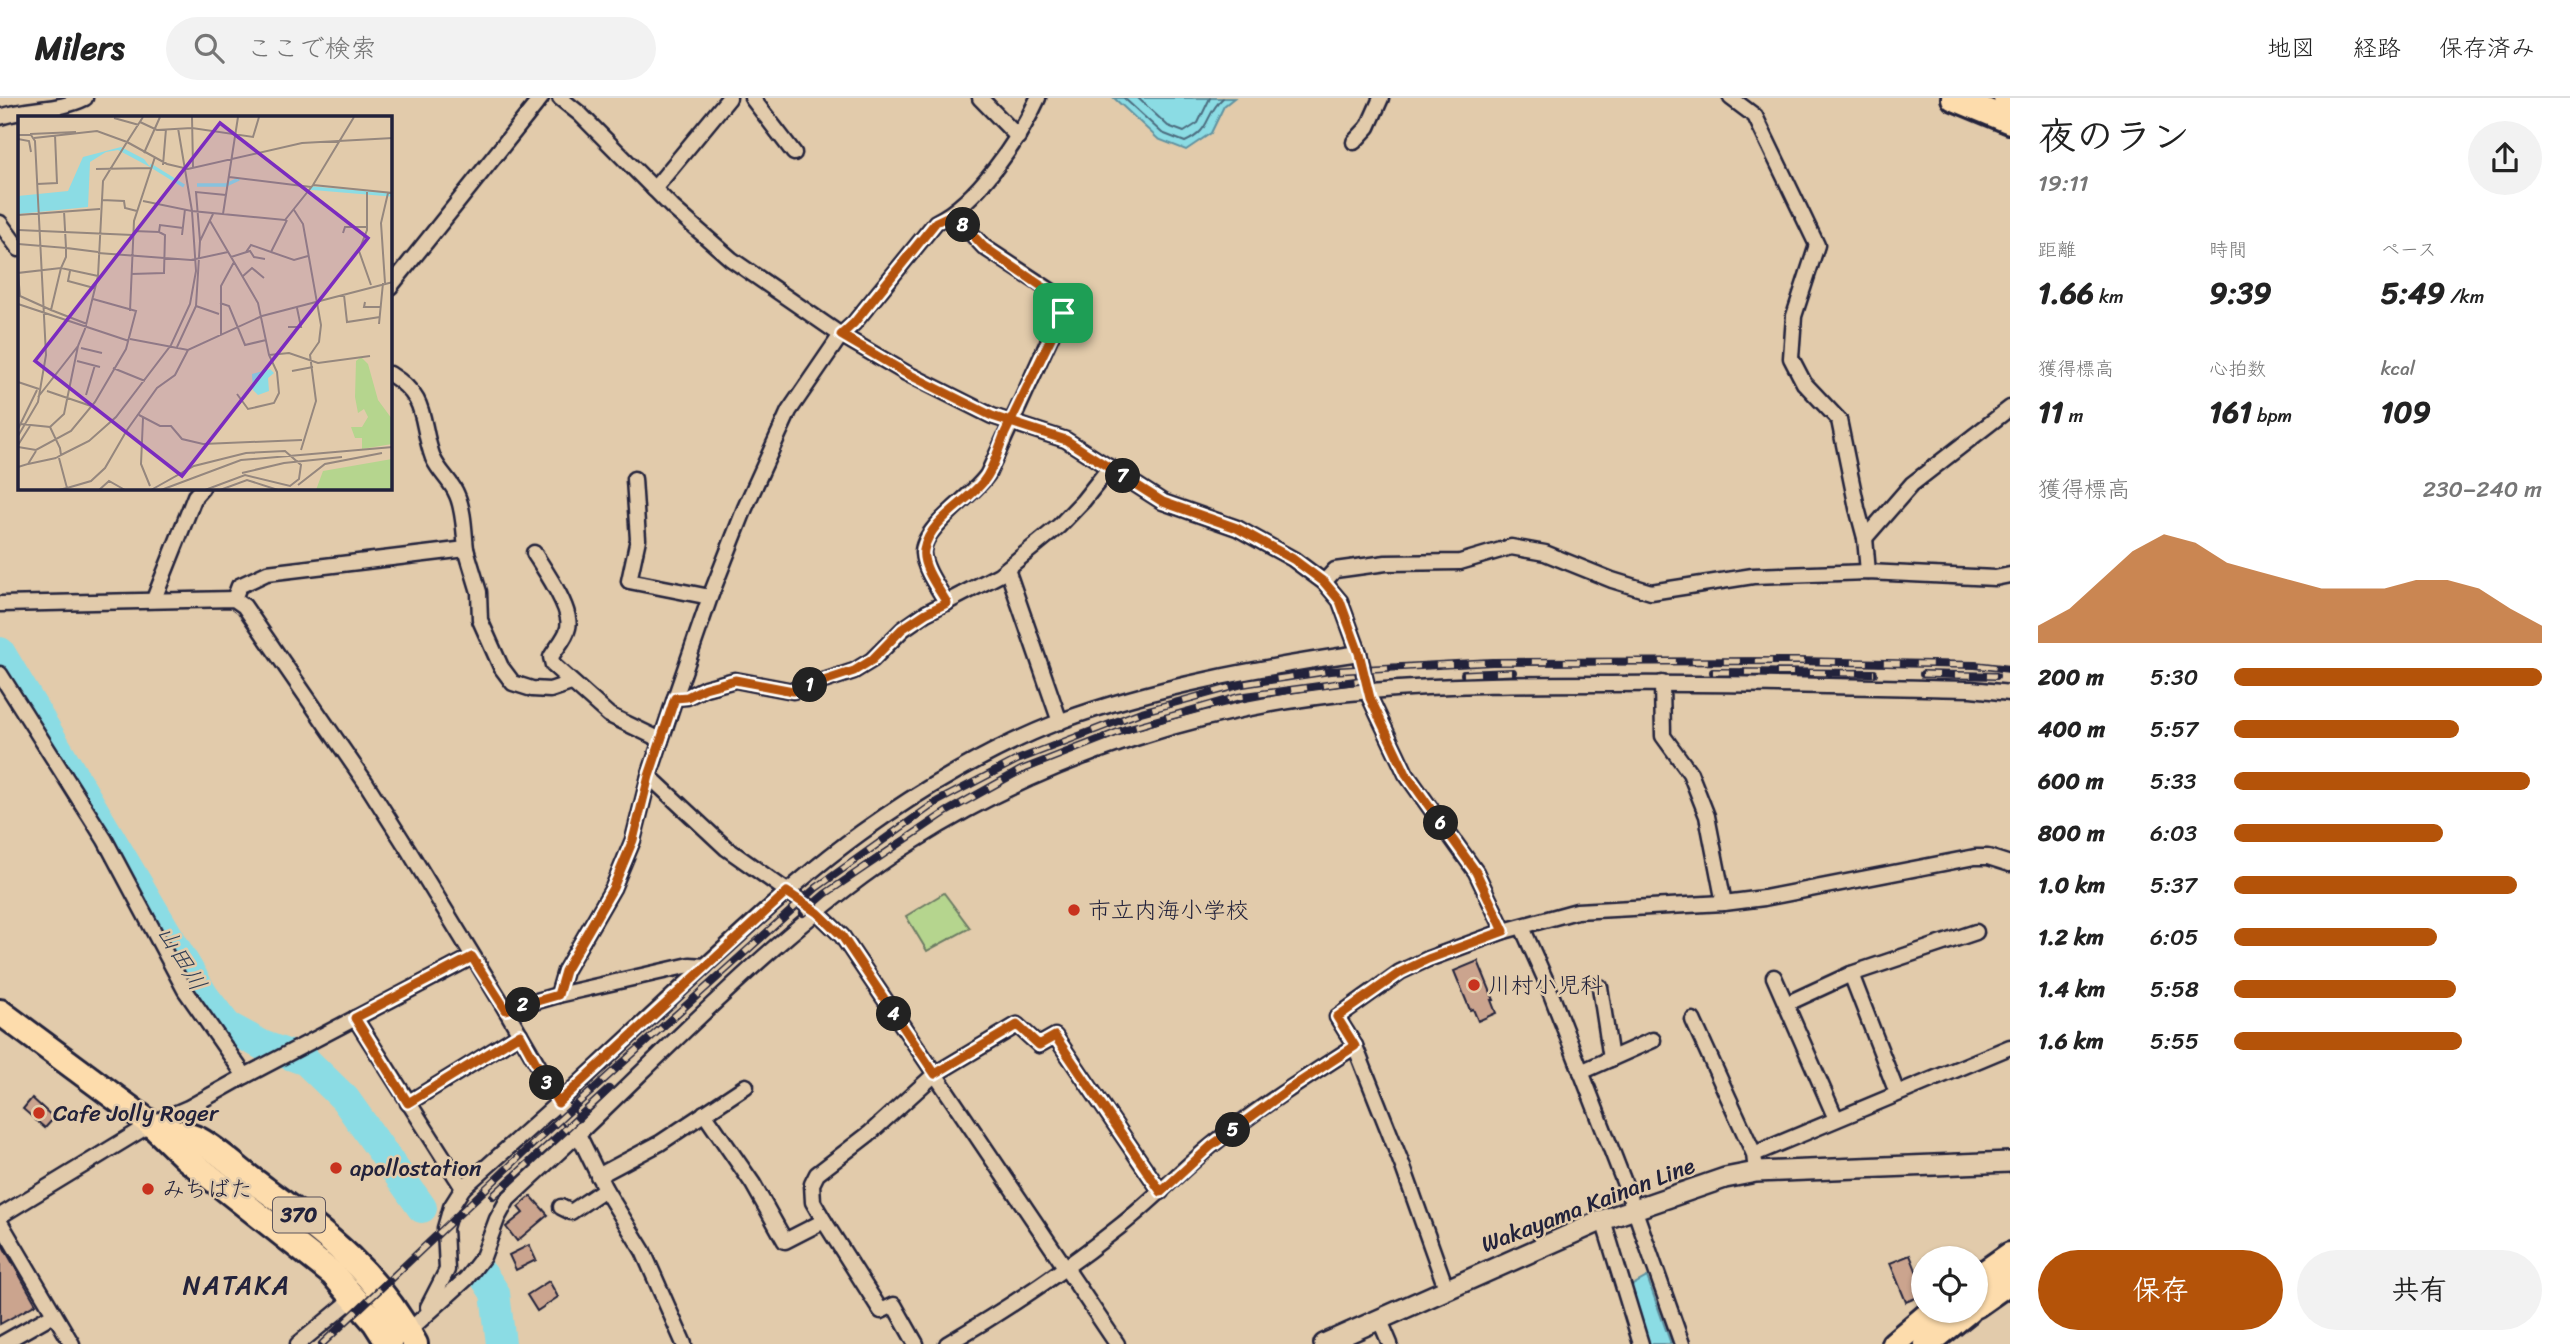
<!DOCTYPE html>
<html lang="ja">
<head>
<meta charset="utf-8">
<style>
  :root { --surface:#fff; --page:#f2f2f2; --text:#222; --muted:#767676; --line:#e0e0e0; --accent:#b45309 }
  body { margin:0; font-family:Sriracha,"Klee One",sans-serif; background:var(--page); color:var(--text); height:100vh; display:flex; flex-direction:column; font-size:26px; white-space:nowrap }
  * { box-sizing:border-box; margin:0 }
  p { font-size:23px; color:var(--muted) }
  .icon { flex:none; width:38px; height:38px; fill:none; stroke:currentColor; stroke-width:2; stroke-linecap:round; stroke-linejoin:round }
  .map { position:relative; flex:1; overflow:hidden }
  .details { display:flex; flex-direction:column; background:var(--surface); width:560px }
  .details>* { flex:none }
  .controls { position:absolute; left:1911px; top:1148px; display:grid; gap:14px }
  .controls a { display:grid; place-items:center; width:77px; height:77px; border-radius:50%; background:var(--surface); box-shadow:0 2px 5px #0004; font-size:35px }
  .pin { position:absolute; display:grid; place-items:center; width:60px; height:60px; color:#fff; margin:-30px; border-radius:14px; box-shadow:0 4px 10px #0006 }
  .km { position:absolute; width:35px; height:35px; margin:-18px; border-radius:50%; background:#222; color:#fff; font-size:19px; line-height:35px; text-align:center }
  .round { display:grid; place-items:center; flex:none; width:74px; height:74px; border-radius:37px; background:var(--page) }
  .headline { display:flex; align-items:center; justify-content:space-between; height:119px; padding:0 28px }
  h1 { font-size:38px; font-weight:800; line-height:52px }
  .figures { display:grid; grid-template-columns:repeat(3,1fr); gap:10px; height:119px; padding:7px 28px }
  .figures div { display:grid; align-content:center }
  .figures b { font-size:30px; font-weight:800 }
  .figures small { font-size:19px; font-weight:400 }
  .figures p { font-size:19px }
  .chart { height:196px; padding:14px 28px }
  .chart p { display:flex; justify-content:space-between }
  .chart svg { width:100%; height:126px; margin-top:7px; fill:var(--accent); opacity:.7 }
  .button { display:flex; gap:14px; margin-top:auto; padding:14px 28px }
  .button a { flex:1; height:80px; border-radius:42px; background:var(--accent); color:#fff; font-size:28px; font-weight:800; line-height:80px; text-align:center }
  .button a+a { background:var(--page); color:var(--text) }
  ul { padding:0 28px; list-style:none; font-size:23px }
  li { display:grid; grid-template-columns:112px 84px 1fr; align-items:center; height:52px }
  li i { height:18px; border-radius:9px; background:var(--accent) }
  header { display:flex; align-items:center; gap:42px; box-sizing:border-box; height:98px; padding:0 35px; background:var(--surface); border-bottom:2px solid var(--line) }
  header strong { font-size:33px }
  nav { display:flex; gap:38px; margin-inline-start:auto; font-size:24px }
  .search { width:490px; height:63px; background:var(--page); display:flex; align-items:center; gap:18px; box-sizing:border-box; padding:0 24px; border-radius:38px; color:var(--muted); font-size:26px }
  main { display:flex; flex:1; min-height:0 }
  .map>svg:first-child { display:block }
</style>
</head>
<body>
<header>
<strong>Milers</strong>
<div class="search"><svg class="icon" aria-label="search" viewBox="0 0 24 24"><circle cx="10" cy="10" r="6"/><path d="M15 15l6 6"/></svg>ここで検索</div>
<nav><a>地図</a><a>経路</a><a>保存済み</a></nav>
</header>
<main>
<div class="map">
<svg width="2010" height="1246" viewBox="0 0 2010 1246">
  <rect width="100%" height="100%" fill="#e2cbab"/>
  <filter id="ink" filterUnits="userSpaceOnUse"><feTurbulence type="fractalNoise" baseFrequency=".0143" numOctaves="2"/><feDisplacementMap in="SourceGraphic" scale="14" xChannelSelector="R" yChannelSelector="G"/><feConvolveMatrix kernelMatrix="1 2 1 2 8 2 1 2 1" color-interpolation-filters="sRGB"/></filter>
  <g filter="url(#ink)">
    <path fill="#b5d58e" stroke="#6c7c64" stroke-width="2" d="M944,795l26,35 -43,23 -21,-35z"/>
    <g fill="#8bdce4" stroke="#6192a0" stroke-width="2">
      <path d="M1114,0h120l-10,8 -13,27 -25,17 -28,-11z"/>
      <path d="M1647,1179l24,67h-22l-18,-58z"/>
    </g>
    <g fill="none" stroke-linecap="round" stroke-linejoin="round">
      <g stroke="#4c6c7f" stroke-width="2">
        <path d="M1124,0l38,35 23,9c27,-12 19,-27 38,-44"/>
        <path d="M1138,0l30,28 16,6 14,-9 12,-25"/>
      </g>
      <g stroke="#8bdce4" stroke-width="30">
        <path d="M0,554l204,344 23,30 35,19 44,16 39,38 77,109"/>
        <path d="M483,1177l12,18 6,51"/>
      </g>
    </g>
    <g fill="#cba48e" stroke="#22223b" stroke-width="2">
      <path d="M1478,863l16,39h-3l5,13 -18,8 -5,-12 -3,1 -16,-39z"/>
      <path d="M32,1000l22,20 -9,10 -22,-19z"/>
      <path d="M531,1098l17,19 -31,26 -11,-14 17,-14 -5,-6z"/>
      <path d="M0,1143l36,63 -36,20z"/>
      <path d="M529,1147l7,15 -20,10 -7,-15z"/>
      <path d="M1910,1157l13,33v7l-17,7 -16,-39z"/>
      <path d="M549,1183l9,16 -21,14 -10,-16z"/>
    </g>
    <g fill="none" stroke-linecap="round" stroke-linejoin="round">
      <g stroke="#22223b" stroke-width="19">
        <g id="street">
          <path d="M560,0l20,16 93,94 58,51 110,76 65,38 86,43 74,24 97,62 74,26 56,31 31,23 16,19 19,52 11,45 36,76 70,98 28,59"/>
          <path d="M752,0l42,55"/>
          <path d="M980,0l38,39"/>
          <path d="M1731,0l24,18 62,129 -23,71 -3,42 13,25 35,37 18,88 8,30 3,34"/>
          <path d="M0,19c29,-10 59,-6 85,-19"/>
          <path d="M1354,44l14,-15 13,-29"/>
          <path d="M654,91l75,-91"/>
          <path d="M0,125l19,26"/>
          <path d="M390,189l151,-189"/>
          <path d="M390,276c40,25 29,46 43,84 6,14 19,24 24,37 7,16 7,36 9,54"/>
          <path d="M634,381l4,60 -9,42 81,16"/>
          <path d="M1865,440l47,-54 98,-76"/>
          <path d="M534,455c10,16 39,57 34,75 -2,10 -12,20 -17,29l2,8 56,50 52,25"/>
          <path d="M1007,471l53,153"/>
          <path d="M1324,484l11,-12 51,-7 74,-1 51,-15 34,6 67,27 39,12 102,-16 115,-4 127,6 15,-3"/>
          <path d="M154,501l41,-103 7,-8"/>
          <path d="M234,501l5,-13 28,-13 199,-24 13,43 1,28 21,47 12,16 19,6 18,1 21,-7"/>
          <path d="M947,505c-8,-14 -23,-34 -24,-50 -1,-26 52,-58 65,-79l77,-169 -11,-12 -70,-46 -31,-33"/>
          <path d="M0,506l234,-5 10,7 122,177 43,68 97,159 72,124 -70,65 -11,20 -14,38 -17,22 -63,57"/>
          <path d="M0,576l105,166 80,150 60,86"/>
          <path d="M1662,585l1,53 27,37 17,43 17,87"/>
          <path d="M675,600l12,-1 18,-9 30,-8 58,11 61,-20 18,-11 31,-31 23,-16 73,-38 60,-49 24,-25 27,-34"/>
          <path d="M649,678l77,72 92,65 24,23 275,408"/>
          <path d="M1522,829l24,54 88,227 48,136"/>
          <path d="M1851,876l46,119"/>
          <path d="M1774,879l62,142"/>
          <path d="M1600,889l11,72"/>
          <path d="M558,897l7,-24 48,-83 20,-48 16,-64 26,-78 35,-101 35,-89 44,-97 52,-76 13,-12 82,-101c41,-19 84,-84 102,-124"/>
          <path d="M1786,906l65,-30 125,-42"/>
          <path d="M506,912l52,-15 132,-30 15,1c51,-46 101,-94 157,-134 58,-42 131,-85 199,-111 95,-35 198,-53 298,-68"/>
          <path d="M355,920l108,170 95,-85 147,-137"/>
          <path d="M1693,922l61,134"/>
          <path d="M1581,974l72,-32"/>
          <path d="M408,1005l112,-69"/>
          <path d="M704,1015l49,71 32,57 39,-20 57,90 13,-6 22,39"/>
          <path d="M1756,1074l-2,-18 256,-107"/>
          <path d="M598,1078l62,-33 86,-57"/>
          <path d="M561,1109l10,5 34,-23"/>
          <path d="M0,1118l151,-92 37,-16 57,-32 227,-119"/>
          <path d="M1603,1122l38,124"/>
          <path d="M824,1123l-11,-19 -1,-18 5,-10 53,-41 65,-59 82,-49 22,20 16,-9 106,156"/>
          <path d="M0,1124l72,122"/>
          <path d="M1446,1190l-43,-121 -48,-121 -18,-29 63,-45 28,-13 76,-28 73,-20 147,-8 40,-5 211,-41h13l22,7"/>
          <path d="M428,1209l19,-37 -2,-42 6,-21 12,-19"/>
          <path d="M1379,1220l11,26"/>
          <path d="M1,1246l53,-30"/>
          <path d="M298,1246l56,-46"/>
          <path d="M684,1246l-41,-93 -38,-62 -27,-55c105,-100 213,-215 336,-293 135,-86 298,-137 457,-150 79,-7 159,-7 238,-7 121,-1 242,2 362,5l39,4"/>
          <path d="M947,1246c60,-35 117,-73 172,-117 32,-25 60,-55 92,-81 45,-37 95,-68 144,-100"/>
        </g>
      </g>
      <g stroke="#22223b" stroke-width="24">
        <path id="secondary" d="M1324,1246l279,-124 122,-42 31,-6 254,-10"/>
      </g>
      <g stroke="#22223b" stroke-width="30">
        <g id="highway">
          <path d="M1954,0l56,23"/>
          <path d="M2006,0l4,3"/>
          <path d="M0,914l151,112 34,33 148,117 42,48 14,22"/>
          <path d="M158,1029c13,4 29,7 41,13 20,11 38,29 56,42 67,50 119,86 160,162"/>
          <path d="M1976,1181l34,-24"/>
          <path d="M1976,1207l34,-24"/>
          <path d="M1894,1246l39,-33"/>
          <path d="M1927,1246l41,-33"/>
        </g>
      </g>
      <use href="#street" stroke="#e2cbab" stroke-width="14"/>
      <use href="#secondary" stroke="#e2cbab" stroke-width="19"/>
      <use href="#highway" stroke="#fddcac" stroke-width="24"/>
      <g stroke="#22223b" stroke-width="8">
        <g id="rail">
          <path d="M1713,574l161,1"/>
          <path d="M1464,576l49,-2"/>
          <path d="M1923,576l73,2"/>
          <path d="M803,815l22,-19 121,-82 75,-42 105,-41 112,-32 125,-17"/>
          <path d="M493,1098l116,-107"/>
          <path d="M322,1246l212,-201 282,-255 122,-87 79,-41 124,-48 102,-28 87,-13 162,-9 306,-1 177,4 35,4"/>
        </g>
      </g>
      <use href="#rail" stroke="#e2cbab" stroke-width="5" stroke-dasharray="16" stroke-linecap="butt"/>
    </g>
  </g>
  <g fill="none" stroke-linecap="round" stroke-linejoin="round" filter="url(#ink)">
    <g stroke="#fff" stroke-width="14">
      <path id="route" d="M1063,215c-19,40 -39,80 -58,120 -7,16 -11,36 -22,49 -17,21 -54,39 -59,68 -3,16 15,39 23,53l-21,10 -24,16 -30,31 -18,11 -61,20 -58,-11 -30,8 -18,9 -12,1 -26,78 -16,64 -20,48 -48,83 -7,24 -52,15 -34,-53 -117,61 53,85 112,-69 38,69 229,-211 31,21 24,23 93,138 82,-49 22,20 16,-9 106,156 50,-46 78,-57 66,-43 -18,-29 64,-45 27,-13 76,-28 -28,-59 -70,-98 -36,-76 -11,-45 -19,-52 -16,-19 -31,-23 -56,-31 -74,-26 -97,-62 -74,-24 -86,-43 -65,-38 13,-12 82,-101 17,-8 31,33 78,53 3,5 -2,8"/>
    </g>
    <use href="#route" stroke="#b45309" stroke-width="9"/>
  </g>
  <g fill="#c8321e" stroke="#e2cbab" stroke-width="2.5">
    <circle cx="1074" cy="812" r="7"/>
    <circle cx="1474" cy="887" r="7"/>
    <circle cx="39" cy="1015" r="7"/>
    <circle cx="336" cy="1070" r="7"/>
    <circle cx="148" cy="1091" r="7"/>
  </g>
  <g text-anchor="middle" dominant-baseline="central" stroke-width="5" stroke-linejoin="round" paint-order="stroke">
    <rect fill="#e2cbab" stroke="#5c555d" stroke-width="2" x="273" y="1099.5" width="52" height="35" rx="5"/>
    <g font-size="21" font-weight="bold" fill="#22223b">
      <text x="299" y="1117">370</text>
    </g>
    <g font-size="23" fill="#22223b" stroke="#e2cbab" text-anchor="start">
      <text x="1088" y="812">市立内海小学校</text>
      <text x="1488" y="887">川村小児科</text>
      <text x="53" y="1015">Cafe Jolly Roger</text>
      <text x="350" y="1070">apollostation</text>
      <text x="162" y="1091">みちばた</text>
    </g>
    <g font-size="23" fill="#22223b" stroke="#e2cbab">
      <text transform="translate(1588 1107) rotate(-21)">Wakayama Kainan Line</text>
    </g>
    <g font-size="24" font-style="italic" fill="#323e54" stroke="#e2cbab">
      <text transform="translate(182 860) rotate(59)">山田川</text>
    </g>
    <g font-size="26" letter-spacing="2" fill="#22223b" stroke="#e2cbab">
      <text x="237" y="1187">NATAKA</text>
    </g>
  </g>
  <g transform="translate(18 18)">
    <rect width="374" height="374" fill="#e2cbab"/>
    <path d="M343,241l7,7 10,36 14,19v25l-30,5v-11h-7l-4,-11h11l6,-10 -4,-8 -6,4 -3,-16 1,-36zM374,343v31h-76l7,-19z" fill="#b5d58e"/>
    <path d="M103,31l23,12 6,8 -32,-17 -12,2 -16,10 -2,45 -70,7v-18l50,-5 15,-34zM252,253l4,4 -6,5 1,13 -11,4 -5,-5 -1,-16z" fill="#8bdce4"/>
    <path fill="none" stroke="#8bdce4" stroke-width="3.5" d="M132,49l34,21M179,69h29l13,-6M292,72l83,7"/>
    <path fill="none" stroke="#95877e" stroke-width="2" d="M174,1l1,50M96,2l25,7M122,6l17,8 35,-2 61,9 6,-20M160,12l14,83 93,9 28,-35 41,-68M12,18l46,-2M0,19h13l4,6 11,214 -8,47 -20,34M16,22l63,-7 30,11M0,23l11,2 2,11M109,26l40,22 21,5 114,-26 91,-5M109,26l16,-25M126,37l16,-36M145,49l3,-36M78,53l55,-1M211,61l82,10M19,68l20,-1 -2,-48M295,69l80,8M349,74v40l-8,21 12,34M84,84l22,1 1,7 12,3M276,94l9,14 18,101 -2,17 -9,13 6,46 -15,49M205,98l15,-97M0,99l82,-6M192,105l48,82 11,52 8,17 2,21 -5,10 -26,6 -11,-15M0,114l115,5M115,115l26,1 1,-7 23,3M325,117l2,-6h22M164,119l3,-26M182,125l-4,-49 30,3M0,128l48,4 -2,-37M80,136l-32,-4v9l-5,11 -10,42 -31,-14 -2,-23 43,-5 37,8M228,136l5,-7 20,7 16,-32M253,136l23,8 14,-4M80,137l93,7 37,-8M213,141l19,-6 4,6 11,2M52,155l-2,10 26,7M113,158l33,-1 1,-38 -6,-3M225,160l9,-8 12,10M367,167l-4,-60 7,-30M326,179l3,27 33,-5M347,186l-1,5h17M202,187l9,3 16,39 21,-5M0,188l111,37M178,190l23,8M33,194l36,14M112,195l4,-90 21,-64M361,208l4,-41M270,211h13l-4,-19M203,219v-49l13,-24M112,223l58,11 74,-34 131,-34M159,231l19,-41 4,-65 13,-27M63,232l21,5M251,239l20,-2 29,10 52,-7M59,245l23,6M95,252l32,13M274,255l21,-4M0,266l21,7M29,275l44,15M68,279l9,-30M20,281l40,-51 7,-17 13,-53 5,-95 24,-39M121,299l21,11h11l11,13 21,5 99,-4M125,302l-2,46 9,22M3,308l29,3 10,21 1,7 -5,3M32,311l14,-13 14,-68M0,313l19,-39M0,329l12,-19M0,331l18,3 35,-19 24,-29 31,-53 10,-38 -43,-12M43,339l28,-14 27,-24 55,-72 19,-41 6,-33 -4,-60 -49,-10M10,348l28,-6M0,351l10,-3 8,-13M224,357l42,-10 58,-6M280,369l27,-21 57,-11M49,372l24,-7 14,-13 22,-38 30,-42 18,-13 13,-25M41,374l8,-2 -8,-30M81,374l10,-9 16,9M133,374l43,-24 52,-13 39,-2 16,14 -2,14 -9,7 -45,-11 -40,15M143,374l80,-30 152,-13M202,374l27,-10 31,10"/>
    <path fill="#7b2cbf" fill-opacity="0.15" stroke="#7b2cbf" stroke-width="3.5" d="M202,7l148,115 -186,238 -147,-115z"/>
    <rect width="374" height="374" fill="none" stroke="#22223b" stroke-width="3.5"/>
  </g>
</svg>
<div class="controls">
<a><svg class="icon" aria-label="locate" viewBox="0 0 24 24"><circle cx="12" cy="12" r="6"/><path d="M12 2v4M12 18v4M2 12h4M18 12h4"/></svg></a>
</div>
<div class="pin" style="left:1063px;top:215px;background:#1e9e55"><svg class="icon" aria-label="arrive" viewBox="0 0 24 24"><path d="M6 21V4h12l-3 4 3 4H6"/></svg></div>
<b class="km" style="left:810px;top:587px">1</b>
<b class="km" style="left:523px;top:907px">2</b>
<b class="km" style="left:547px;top:985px">3</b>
<b class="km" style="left:894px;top:916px">4</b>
<b class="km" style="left:1233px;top:1032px">5</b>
<b class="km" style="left:1441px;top:725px">6</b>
<b class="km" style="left:1123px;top:378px">7</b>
<b class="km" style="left:963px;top:127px">8</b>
</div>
<section class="details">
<div class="headline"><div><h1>夜のラン</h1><p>19:11</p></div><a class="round"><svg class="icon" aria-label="share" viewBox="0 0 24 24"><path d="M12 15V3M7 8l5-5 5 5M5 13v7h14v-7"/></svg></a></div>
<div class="figures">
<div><p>距離</p><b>1.66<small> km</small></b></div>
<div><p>時間</p><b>9:39</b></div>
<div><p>ペース</p><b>5:49<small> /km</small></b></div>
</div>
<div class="figures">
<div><p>獲得標高</p><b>11<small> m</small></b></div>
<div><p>心拍数</p><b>161<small> bpm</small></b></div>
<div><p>kcal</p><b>109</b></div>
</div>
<div class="chart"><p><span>獲得標高</span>230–240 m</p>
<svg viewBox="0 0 160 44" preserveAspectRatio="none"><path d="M0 44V38L10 32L20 22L30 12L40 6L50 9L60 16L70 19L80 22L90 25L100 25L110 25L120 22L130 22L140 25L150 32L160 38V44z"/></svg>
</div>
<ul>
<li><b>200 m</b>5:30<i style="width:100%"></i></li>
<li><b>400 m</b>5:57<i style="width:73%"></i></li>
<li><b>600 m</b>5:33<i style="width:96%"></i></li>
<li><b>800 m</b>6:03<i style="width:68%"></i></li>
<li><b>1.0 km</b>5:37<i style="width:92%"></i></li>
<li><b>1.2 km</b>6:05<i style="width:66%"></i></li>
<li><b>1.4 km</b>5:58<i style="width:72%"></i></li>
<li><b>1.6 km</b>5:55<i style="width:74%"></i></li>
</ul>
<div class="button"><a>保存</a><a>共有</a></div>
</section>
</main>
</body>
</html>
